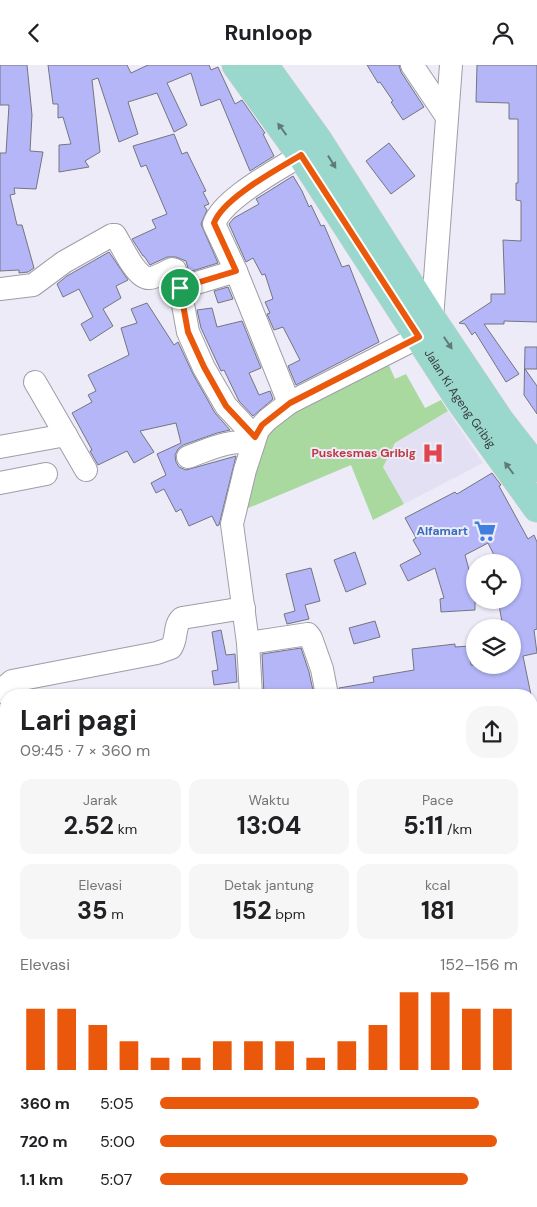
<!DOCTYPE html>
<html lang="id">
<head>
<meta charset="utf-8">
<style>
  :root { --surface:#fff; --page:#f6f6f6; --text:#202124; --muted:#757577; --accent:#ea580c }
  body { margin:0; font-family:"DM Sans",sans-serif; background:var(--page); color:var(--text); height:100vh; display:flex; flex-direction:column; font-size:19px; white-space:nowrap }
  * { box-sizing:border-box; margin:0 }
  p { font-size:16px; color:var(--muted) }
  .icon { flex:none; width:28px; height:28px; fill:none; stroke:currentColor; stroke-width:2; stroke-linecap:round; stroke-linejoin:round }
  .map { position:relative; flex:1; overflow:hidden }
  .side { position:absolute; left:0px; top:624px; width:538px; height:519px; display:flex; flex-direction:column; background:var(--surface); border-radius:20px 20px 0 0; box-shadow:0 1px 4px #0004 }
  .side>* { flex:none }
  .controls { position:absolute; left:466px; top:489px; display:grid; gap:10px }
  .controls a { display:grid; place-items:center; width:55px; height:55px; border-radius:50%; background:var(--surface); box-shadow:0 1px 4px #0004; font-size:25px }
  .pin { position:absolute; display:grid; place-items:center; width:42px; height:42px; color:#fff; margin:-21px; border:2px solid #fff; border-radius:50%; box-shadow:0 1px 5px #0007 }
  .round { display:grid; place-items:center; flex:none; width:52px; height:52px; border-radius:20px; background:var(--page) }
  .head { display:flex; align-items:center; justify-content:space-between; height:85px; padding:0 20px }
  h1 { font-size:28px; font-weight:700; line-height:38px }
  .figures { display:grid; grid-template-columns:repeat(3,1fr); gap:8px; height:85px; padding:5px 20px }
  .figures div { display:grid; align-content:center; border-radius:12px; background:var(--page); text-align:center }
  .figures b { font-size:25px; font-weight:700 }
  .figures small { font-size:14px; font-weight:400 }
  .figures p { font-size:14px }
  .chart { height:140px; padding:10px 20px }
  .chart p { display:flex; justify-content:space-between }
  .chart svg { width:100%; height:90px; margin-top:5px; stroke:var(--accent); stroke-width:6 }
  ul { padding:0 20px; list-style:none; font-size:16px }
  li { display:grid; grid-template-columns:80px 60px 1fr; align-items:center; height:38px }
  li i { height:12px; border-radius:6px; background:var(--accent) }
  header { display:flex; justify-content:space-between; align-items:center; height:65px; padding:0 20px; background:var(--surface); font-size:22px; font-weight:700 }
  .map>svg:first-child { display:block }
</style>
</head>
<body>
<header><svg class="icon" aria-label="back" viewBox="0 0 24 24"><path d="M15 5l-7 7 7 7"/></svg>Runloop<svg class="icon" aria-label="person" viewBox="0 0 24 24"><circle cx="12" cy="8" r="4"/><path d="M4 21q1-7 8-7t8 7"/></svg></header>
<div class="map">
<svg width="537" height="1142" viewBox="0 0 537 1142">
  <rect width="100%" height="100%" fill="#edebf7"/>
  <path fill="#e4e0f3" d="M448,346l35,52 -79,41 -21,-37 13,-24z"/>
  <path fill="#a9d99f" d="M387,296l8,18 11,-5 19,34 16,-8 7,11 -53,32 -12,24 21,37 -31,16 -22,-55 -105,44 20,-76 37,-31z"/>
  <g fill="none" stroke-linecap="round" stroke-linejoin="round">
    <g stroke="#44d1dd" stroke-width="26">
      <path d="M531,816l5,2 -2,-3 3,2"/>
      <path d="M6,1136l21,6"/>
      <path d="M52,1142l13,-6"/>
    </g>
  </g>
  <g fill="#b4b6f8" stroke="#74757f">
    <path d="M0,0h27l5,50 -2,36 13,1 -7,37 -22,-1 1,6 -5,1 7,30h5l12,43 -6,4 -9,1v-3l-19,1v-118h6l3,-48h-9z"/>
    <path d="M48,0h79l4,8 17,-8h61l2,5 7,-3 17,37 7,-4 23,33 -2,1 11,22 -24,15 -30,-72 -19,7 -10,-33 -24,10 20,42 -13,7 -17,-39 -29,9 10,32 -19,8 -21,-64 -6,2 8,72 -15,9 4,6 -30,5v-27l12,-1 -8,-27 -5,1v-14h-5z"/>
    <path d="M367,0h32l2,7 23,35 -21,13 -12,-18 2,-1 -13,-19 -2,1z"/>
    <path d="M477,0h60v257l-33,-1v3h-20l35,50 -13,8 -31,-50 -3,3 -7,-11 -6,-1 32,-21v-8h14l-2,-54 18,1v-40l-5,-1v-17h2v-64h-9v-16l-33,-1z"/>
    <path d="M174,69l8,20 5,-2 19,39 -3,1 6,12 -5,2 3,4 -6,14 17,39 -29,9 -3,-11 -10,-4h-9l-17,8 -6,-9h-1l-11,-17 24,-11 -4,-8 15,-6 -21,-49 -5,2 -8,-21z"/>
    <path d="M389,78l26,33 -24,18 -25,-33z"/>
    <path d="M293,111l9,15 7,16 2,-2 10,21 3,-1 18,42 7,-2 30,77 -83,43 -8,-19 12,-6 -17,-33 -9,3 -7,-16 3,-1 -5,-11 8,-3 -8,-25 -3,1 -9,-17 -7,4 -17,-38 5,-6 25,-14 -3,-5 5,-3z"/>
    <path d="M109,187l19,28 -12,6 5,12 -18,11 10,17 -23,15 -9,-17 12,-7 -14,-28 -16,8 -6,-13 10,-8z"/>
    <path d="M228,222l5,12 -15,4 -4,-12z"/>
    <path d="M147,238l27,42 4,-3 15,32 22,39 15,17 -13,3 -34,12 -5,4 -3,6 1,7 3,5 7,3 50,-14 -17,69 -2,1 -5,-10 -23,10 -8,-17 -5,3 -12,-23 -8,4 -5,-10 15,-8 -9,-21 24,-11 -5,-20 -36,8 14,21 -20,11 -7,-12 -29,14 -8,-14 2,-1 -20,-37 20,-11 -4,-7 8,-4 -8,-16 41,-20 -8,-27 16,-5 -6,-14z"/>
    <path d="M212,243l5,19 25,-6 19,47 -12,5 10,22 11,-4 3,8 -20,17 -14,-15 -15,-31 -3,1 -20,-43 -4,-18z"/>
    <path d="M525,282h12v22h-12l12,17v28l-13,-19z"/>
    <path d="M492,408l9,12 -2,1 29,53 6,-4 3,7v87l-3,1 3,23 -14,3 8,39h-135l-1,-4 -18,4v-2l-37,2 -1,-7 35,-6 -1,-5 41,-7 -2,-21 43,-5v3l14,-1 2,19h41v-38h-9l-5,-27h14v-37h-14l-10,-20 -23,12 10,37v18l-34,2 -1,-13 4,-1 -9,-30 -27,13 -8,-16 21,-11 -8,-14 3,-2 -11,-20 50,-26 2,2z"/>
    <path d="M355,487l11,32 -20,8 -12,-32z"/>
    <path d="M311,503l9,33 -15,4 4,14 -22,5 -3,-10 11,-3 -9,-37z"/>
    <path d="M375,556l5,16 -26,7 -5,-16z"/>
    <path d="M221,565l5,25 9,-1 2,28 -23,3 -2,-14 6,-1 -6,-38z"/>
    <path d="M301,583l8,24 5,23h-50l-2,-41z"/>
  </g>
  <g fill="none" stroke-linecap="round" stroke-linejoin="round">
    <g stroke="#9f9da7" stroke-width="24">
      <g id="minor">
        <path d="M412,0l35,52"/>
        <path d="M180,223l56,-17"/>
        <path d="M0,224l33,-4 31,-23 48,-27h3c6,9 21,44 34,43 7,0 16,-6 23,-9l3,1 5,18 8,44 16,36 22,38 29,31"/>
        <path d="M432,254l19,-254"/>
        <path d="M35,317l51,88"/>
        <path d="M289,338l-53,-132 -22,-47c9,-26 64,-54 87,-69"/>
        <path d="M0,382l66,-12"/>
        <path d="M188,392c22,-8 43,-19 65,-13"/>
        <path d="M0,418l46,-9"/>
        <path d="M248,578l60,-9 3,4 11,31 5,26"/>
        <path d="M8,630l-2,-9 6,-5 145,-28 14,-5c7,-10 2,-22 11,-30l62,-10"/>
        <path d="M251,630l-3,-52 -16,-119 13,-54 13,-40 9,-10 22,-17 130,-66"/>
        <path d="M531,655h6"/>
        <path d="M531,976l6,4"/>
        <path d="M531,1024l6,-5"/>
        <path d="M531,1126l6,-5"/>
        <path d="M343,1142l6,-6"/>
        <path d="M512,1142l7,-6"/>
      </g>
    </g>
    <g stroke="#cccccd" stroke-width="29">
      <g id="major">
        <path id="s1" d="M236,0l65,90 157,243 79,110"/>
        <path d="M264,0l54,75 114,179 69,103 36,46"/>
      </g>
    </g>
    <use href="#minor" stroke="#fff" stroke-width="22"/>
    <use href="#major" stroke="#9ad8cd" stroke-width="28"/>
  </g>
  <defs><path id="oneway-solid" d="M-6-.8H1V-3.2L6.5 0L1 3.2V.8H-6Z" transform="scale(1.25)"/></defs>
  <g fill="#617a78">
    <use href="#oneway-solid" transform="translate(282 64) rotate(-126)"/>
    <use href="#oneway-solid" transform="translate(332 97) rotate(58)"/>
    <use href="#oneway-solid" transform="translate(448 278) rotate(56)"/>
    <use href="#oneway-solid" transform="translate(509 403) rotate(-127)"/>
  </g>
  <g fill="none" stroke-linecap="round" stroke-linejoin="round">
    <g stroke="#fff" stroke-width="10">
      <path id="route" d="M301,90l118,182 -129,66 -28,22 -7,12 -29,-31 -22,-39 -16,-35 -8,-44 56,-17 -22,-48c9,-25 64,-54 87,-68z"/>
    </g>
    <use href="#route" stroke="#ea580c" stroke-width="6"/>
  </g>
  <defs>
    <g id="hospital-bare" transform="scale(1.725)"><path d="M-5-5h3v3.5h4V-5h3V5h-3V1.5h-4V5h-3Z" fill="#e0444e" stroke="#edebf7" stroke-width="2.5" paint-order="stroke"/></g>
    <g id="supermarket-bare" transform="scale(1.725)"><path d="M-6-5.5h2.5l.6 2H6L4.5 2H-2.5L-4.4-4H-6ZM-1.5 3.2a1.3 1.3 0 1 0 .1 0ZM3 3.2a1.3 1.3 0 1 0 .1 0Z" fill="#3f7fe0" stroke="#edebf7" stroke-width="2.5" paint-order="stroke"/></g>
  </defs>
  <g fill-rule="evenodd">
    <use href="#hospital-bare" x="433" y="388"/>
    <use href="#supermarket-bare" x="485" y="466"/>
  </g>
  <g text-anchor="middle" dominant-baseline="central" stroke-width="4" stroke-linejoin="round" paint-order="stroke">
    <g font-size="12" fill="#3b3b3f" stroke="#edebf7">
      <text stroke="none"><textPath href="#s1" startOffset="402">Jalan Ki Ageng Gribig</textPath></text>
    </g>
    <g font-size="12" font-weight="bold" fill="#be3a42" stroke="#edebf7" text-anchor="end">
      <text x="416" y="388">Puskesmas Gribig</text>
    </g>
    <g font-size="12" font-weight="bold" fill="#366cbe" stroke="#edebf7" text-anchor="end">
      <text x="468" y="466">Alfamart</text>
    </g>
  </g>
</svg>
<div class="controls">
<a><svg class="icon" aria-label="locate" viewBox="0 0 24 24"><circle cx="12" cy="12" r="6"/><path d="M12 2v4M12 18v4M2 12h4M18 12h4"/></svg></a>
<a><svg class="icon" aria-label="layers" viewBox="0 0 24 24"><path d="M12 4l9 5-9 5-9-5zM3 14l9 5 9-5"/></svg></a>
</div>
<div class="pin" style="left:180px;top:223px;background:#1e9e55"><svg class="icon" aria-label="arrive" viewBox="0 0 24 24"><path d="M6 21V4h12l-3 4 3 4H6"/></svg></div>
<section class="side">
<div class="head"><div><h1>Lari pagi</h1><p>09:45 · 7 × 360 m</p></div><a class="round"><svg class="icon" aria-label="share" viewBox="0 0 24 24"><path d="M12 15V3M7 8l5-5 5 5M5 13v7h14v-7"/></svg></a></div>
<div class="figures">
<div><p>Jarak</p><b>2.52<small> km</small></b></div>
<div><p>Waktu</p><b>13:04</b></div>
<div><p>Pace</p><b>5:11<small> /km</small></b></div>
</div>
<div class="figures">
<div><p>Elevasi</p><b>35<small> m</small></b></div>
<div><p>Detak jantung</p><b>152<small> bpm</small></b></div>
<div><p>kcal</p><b>181</b></div>
</div>
<div class="chart"><p><span>Elevasi</span>152–156 m</p>
<svg viewBox="0 0 160 44" preserveAspectRatio="none"><path d="M5 44V14M15 44V14M25 44V22M35 44V30M45 44V38M55 44V38M65 44V30M75 44V30M85 44V30M95 44V38M105 44V30M115 44V22M125 44V6M135 44V6M145 44V14M155 44V14"/></svg>
</div>
<ul>
<li><b>360 m</b>5:05<i style="width:89%"></i></li>
<li><b>720 m</b>5:00<i style="width:94%"></i></li>
<li><b>1.1 km</b>5:07<i style="width:86%"></i></li>
</ul>
</section>
</div>
</body>
</html>
